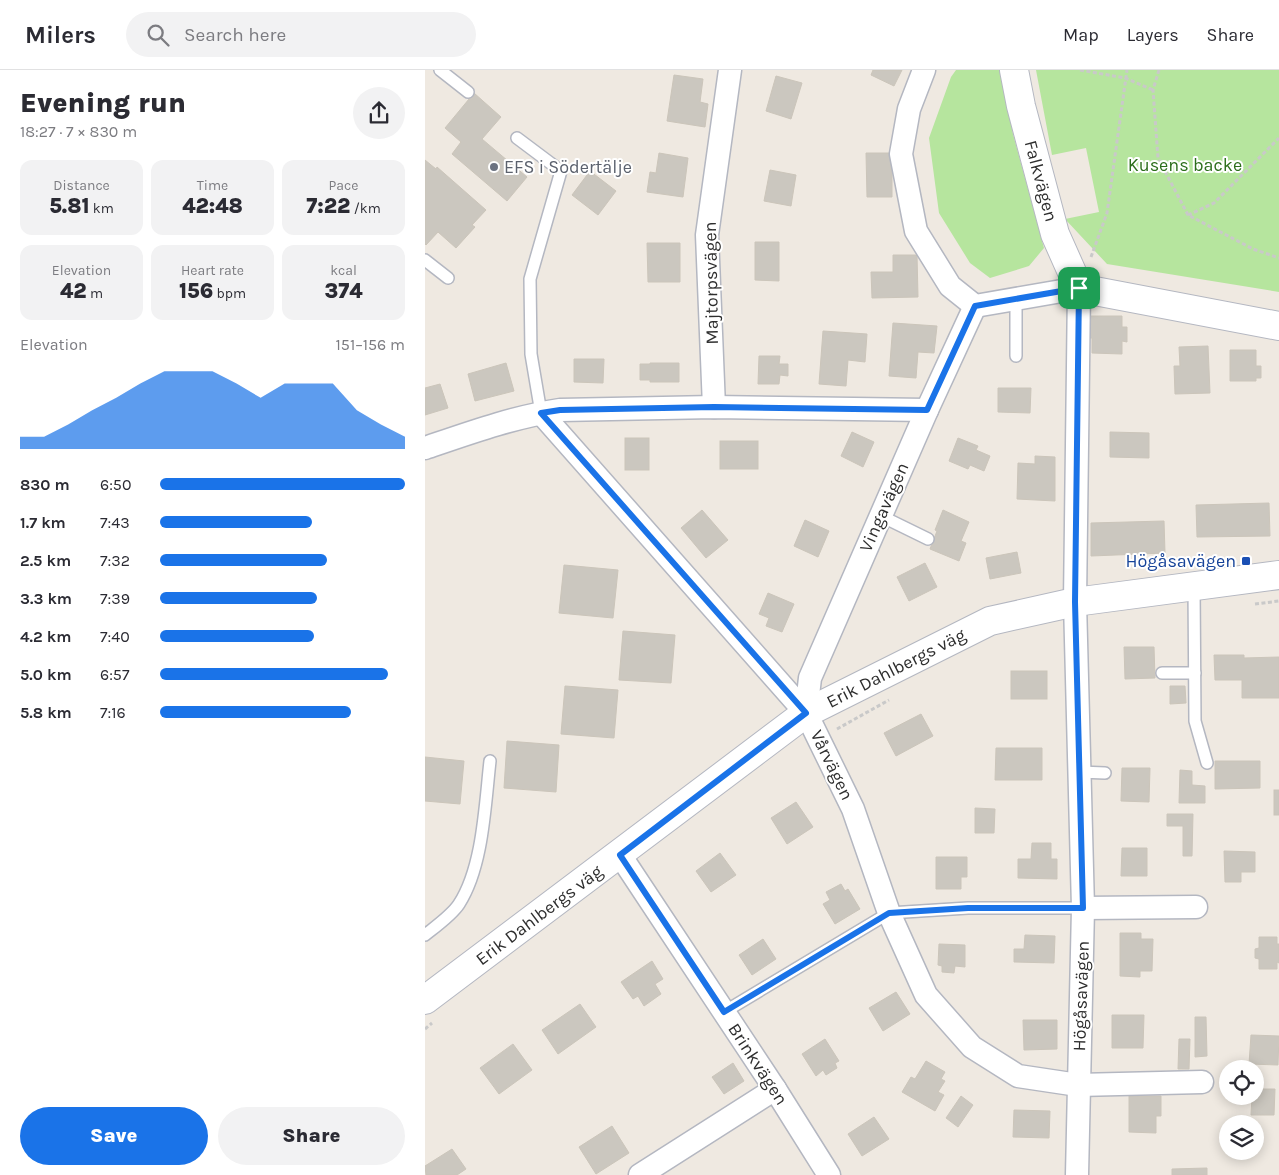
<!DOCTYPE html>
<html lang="en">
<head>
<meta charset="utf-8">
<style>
  :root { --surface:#fff; --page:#f2f2f3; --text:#2b2b33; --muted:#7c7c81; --line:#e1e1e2; --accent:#1a73e8 }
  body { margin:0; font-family:Karla,sans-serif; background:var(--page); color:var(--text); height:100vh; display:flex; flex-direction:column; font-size:19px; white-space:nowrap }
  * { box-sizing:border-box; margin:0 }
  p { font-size:16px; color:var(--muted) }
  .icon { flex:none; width:28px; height:28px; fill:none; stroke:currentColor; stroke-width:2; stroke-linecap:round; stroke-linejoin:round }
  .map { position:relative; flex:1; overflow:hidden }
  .side { display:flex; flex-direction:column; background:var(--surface); width:425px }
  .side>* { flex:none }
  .fabs { position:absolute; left:794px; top:990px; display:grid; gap:10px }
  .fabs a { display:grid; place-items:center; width:45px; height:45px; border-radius:50%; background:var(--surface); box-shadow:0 2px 12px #0003; font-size:25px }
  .pin { position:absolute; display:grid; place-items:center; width:42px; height:42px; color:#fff; margin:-21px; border-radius:10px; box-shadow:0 2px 8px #0006 }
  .round { display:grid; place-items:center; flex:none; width:52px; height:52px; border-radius:26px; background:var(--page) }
  .headline { display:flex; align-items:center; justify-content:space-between; height:85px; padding:0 20px }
  h1 { font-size:28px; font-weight:800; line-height:38px }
  .figures { display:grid; grid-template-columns:repeat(3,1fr); gap:8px; height:85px; padding:5px 20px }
  .figures div { display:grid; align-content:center; border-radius:12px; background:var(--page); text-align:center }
  .figures b { font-size:21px; font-weight:800 }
  .figures small { font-size:14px; font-weight:400 }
  .figures p { font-size:14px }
  .chart { height:140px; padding:10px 20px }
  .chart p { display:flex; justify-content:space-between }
  .chart svg { width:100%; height:90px; margin-top:5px; fill:var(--accent); opacity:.7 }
  .action { display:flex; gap:10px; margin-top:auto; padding:10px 20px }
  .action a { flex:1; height:58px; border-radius:30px; background:var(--accent); color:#fff; font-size:20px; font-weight:800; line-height:58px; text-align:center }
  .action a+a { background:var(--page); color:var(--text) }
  ul { padding:0 20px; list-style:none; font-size:16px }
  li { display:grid; grid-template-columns:80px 60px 1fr; align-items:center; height:38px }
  li i { height:12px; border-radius:6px; background:var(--accent) }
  header { display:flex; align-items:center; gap:30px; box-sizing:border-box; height:70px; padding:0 25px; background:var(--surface); border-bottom:1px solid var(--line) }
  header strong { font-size:24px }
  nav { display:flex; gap:28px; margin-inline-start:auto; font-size:18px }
  .search { width:350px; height:45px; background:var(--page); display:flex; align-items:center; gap:12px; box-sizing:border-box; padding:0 18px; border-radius:28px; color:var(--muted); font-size:19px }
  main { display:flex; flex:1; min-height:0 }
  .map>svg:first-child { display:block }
</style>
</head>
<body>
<header>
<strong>Milers</strong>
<div class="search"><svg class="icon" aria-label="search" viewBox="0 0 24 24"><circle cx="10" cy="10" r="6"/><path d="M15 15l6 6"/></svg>Search here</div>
<nav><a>Map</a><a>Layers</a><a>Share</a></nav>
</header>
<main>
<section class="side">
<div class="headline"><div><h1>Evening run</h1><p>18:27 · 7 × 830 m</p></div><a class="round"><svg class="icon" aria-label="share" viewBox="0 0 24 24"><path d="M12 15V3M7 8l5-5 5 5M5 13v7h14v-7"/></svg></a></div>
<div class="figures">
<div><p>Distance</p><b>5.81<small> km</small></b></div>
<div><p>Time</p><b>42:48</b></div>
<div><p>Pace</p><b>7:22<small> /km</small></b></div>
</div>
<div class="figures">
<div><p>Elevation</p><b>42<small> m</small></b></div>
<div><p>Heart rate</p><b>156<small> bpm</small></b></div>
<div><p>kcal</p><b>374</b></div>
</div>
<div class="chart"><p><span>Elevation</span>151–156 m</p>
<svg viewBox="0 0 160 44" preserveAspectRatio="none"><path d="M0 44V38L10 38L20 32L30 25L40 19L50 12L60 6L70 6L80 6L90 12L100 19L110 12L120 12L130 12L140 25L150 32L160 38V44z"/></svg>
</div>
<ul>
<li><b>830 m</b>6:50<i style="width:100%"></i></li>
<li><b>1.7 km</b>7:43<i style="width:62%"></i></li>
<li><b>2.5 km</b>7:32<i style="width:68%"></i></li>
<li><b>3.3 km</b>7:39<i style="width:64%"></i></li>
<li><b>4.2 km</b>7:40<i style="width:63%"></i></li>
<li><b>5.0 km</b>6:57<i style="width:93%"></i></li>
<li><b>5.8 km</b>7:16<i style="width:78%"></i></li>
</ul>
<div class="action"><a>Save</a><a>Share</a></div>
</section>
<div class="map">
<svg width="854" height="1105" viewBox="0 0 854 1105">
  <rect width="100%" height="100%" fill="#efe9e1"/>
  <g fill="#b6e59e">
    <path d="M531,0h45l12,64 31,114 -15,18 -39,12 -20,-15 -31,-50 -10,-75 22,-61z"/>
    <path d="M611,0h243v222l-172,-28 -42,-45 34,-7 -13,-64 -34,7z"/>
  </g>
  <g fill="#cbc7bf" stroke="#cbc5ba">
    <path d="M448,0h29l-8,16 -23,-11z"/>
    <path d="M249,5l29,4 -3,23 8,2 -3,23 -38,-6z"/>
    <path d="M351,6l26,7 -11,36 -25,-8z"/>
    <path d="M49,23l27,24 -19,22 45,38 -20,24 -55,-47 9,-12 -16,-14z"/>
    <path d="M234,83l29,5 -5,39 -36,-5 3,-20 6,1z"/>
    <path d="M441,83h26v44h-25z"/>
    <path d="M0,90l11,9 1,-2 49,43 -14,15 3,2 -19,21 -18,-16 -12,13 -1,-1z"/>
    <path d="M345,100l26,5 -5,31 -27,-5z"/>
    <path d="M165,101l26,20 -18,24 -26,-20z"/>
    <path d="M330,172h24v39l-24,-1z"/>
    <path d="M222,173h33v39h-32z"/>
    <path d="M468,185h24l1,42 -46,1 -1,-26h22z"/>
    <path d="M663,246h34v11h5v15l-5,-1v13l-30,-1v-15h-4z"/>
    <path d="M468,253l44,3 -3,27 -16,-1 -2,26 -27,-2z"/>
    <path d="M398,261l44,3 -2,28 -17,-2 -2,26 -27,-2z"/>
    <path d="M783,276l2,47 -35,1 -1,-28h6l-1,-19z"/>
    <path d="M805,280h26v16h5v12h-5v3h-26z"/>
    <path d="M334,286h21l-1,8h9v12l-8,-1 -1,9h-21z"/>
    <path d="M149,289h30l-1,24 -29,-1z"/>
    <path d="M81,293l8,28 -39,10 -7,-27z"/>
    <path d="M225,293h29v19h-29v-2h-10v-16h10z"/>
    <path d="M15,314l8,24 -23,7v-27z"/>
    <path d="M573,318h33l-1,25 -32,-1z"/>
    <path d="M427,362l22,10 -11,25 -22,-11z"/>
    <path d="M685,362l39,1v25l-39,-1z"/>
    <rect x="200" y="368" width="24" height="32"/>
    <path d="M533,368l20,8 -2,4 14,6 -6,15 -14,-6 -2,4 -19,-8z"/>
    <rect x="295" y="371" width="38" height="28"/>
    <path d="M610,386l20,1v44l-38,-2 1,-36 17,1z"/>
    <path d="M844,433l1,33 -73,1 -1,-32z"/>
    <path d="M277,440l26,30 -22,18 -25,-30z"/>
    <path d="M518,440l26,12 -8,19 5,2 -7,18 -29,-12 7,-18 -2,-1z"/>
    <path d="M380,450l24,11 -11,26 -24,-11z"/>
    <path d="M739,451l1,32 -74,3v-33z"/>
    <path d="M592,482l4,21 -31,6 -4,-21z"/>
    <path d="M500,493l12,24 -28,14 -12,-24z"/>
    <path d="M139,495l54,5 -5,48 -54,-5z"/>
    <path d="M343,523l26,11 -12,28 -16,-6 3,-8 -10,-4z"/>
    <path d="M198,561l52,4 -4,48 -52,-3z"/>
    <path d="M699,577h30l1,31 -30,1z"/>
    <path d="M789,585h30v3l35,-1v41h-37v-18h-27z"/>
    <rect x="586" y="601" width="36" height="28"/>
    <path d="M140,616l53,4 -4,48 -53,-4z"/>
    <path d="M745,616h15l1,17 -16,1z"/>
    <path d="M496,644l12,22 -37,20 -12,-23z"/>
    <path d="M82,671l52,4 -3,47 -52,-4z"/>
    <path d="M571,678h46v32h-47z"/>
    <path d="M0,687l39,4 -4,43 -35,-3z"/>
    <path d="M790,691h45v27l-45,1z"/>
    <path d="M697,698h28l-1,34 -28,-1z"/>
    <path d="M755,700l12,1v14l13,1v17h-26z"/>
    <rect x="849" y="720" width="5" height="25"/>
    <path d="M371,732l17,25 -26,17 -16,-26z"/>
    <path d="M550,738l20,1 -1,24h-19z"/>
    <path d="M742,744h26l-1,42h-9v-30h-16z"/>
    <path d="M607,773h19v16h6v20l-39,-1v-19h13z"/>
    <path d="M697,778h25v28h-26z"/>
    <path d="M799,781l31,1v20h-14v10h-16z"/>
    <path d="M295,783l16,22 -25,17 -15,-21z"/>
    <path d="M511,787h31v20h-6v12h-25z"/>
    <path d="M416,814l4,7 3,-2 12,20 -25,15 -12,-20 7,-4 -4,-8z"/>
    <path d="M695,863h21v6h12l-1,32h-12v6l-20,-1z"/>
    <path d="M600,865l30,1 -1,27 -40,-1v-13h10z"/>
    <path d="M834,867h18v7h2v19l-2,-1v7h-18v-10l-4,-1v-9l4,-1z"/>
    <path d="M338,869l13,20 -24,16 -13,-20z"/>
    <path d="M514,874l26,1v22l-10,-1 -1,7 -12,-1v-6l-4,-1z"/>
    <path d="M227,891l11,18 -8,5 6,10 -17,12 -6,-10 -5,3 -12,-17z"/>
    <path d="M471,922l14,22 -27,17 -14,-23z"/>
    <path d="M155,934l16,23 -38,27 -16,-24z"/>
    <path d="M687,945h32l-1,33h-31z"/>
    <path d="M770,947h11l1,39 -12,1z"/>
    <path d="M598,950h34v29l-33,1z"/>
    <path d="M826,965l28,1 -1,29 -29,-1z"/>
    <path d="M400,969l14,22 -4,2 2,5 -11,7 -3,-5 -7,6 -14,-22z"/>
    <path d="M754,969h11l-1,30h-11z"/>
    <path d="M88,974l19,26 -33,24 -19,-26z"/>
    <path d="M501,991l19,11 -4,7 4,2 -7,11 6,3 -9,16 -33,-19 9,-15 4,2z"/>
    <path d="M308,993l11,18 -20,13 -12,-17z"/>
    <path d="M830,1019h20l-1,26h-23l1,-19h3z"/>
    <path d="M536,1026l12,9 -15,22 -12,-9z"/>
    <path d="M704,1026h32v20h-5v17l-27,-1z"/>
    <path d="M589,1040l36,1 -1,27 -36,-1z"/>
    <path d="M449,1047l15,22 -27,17 -14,-22z"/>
    <path d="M187,1056l17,27 -33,21 -17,-27z"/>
    <path d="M27,1079l14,20 -9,6h-31l-1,-9z"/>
    <path d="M782,1098v7h-35v-6z"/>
  </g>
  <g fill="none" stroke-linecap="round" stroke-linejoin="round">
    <g stroke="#b4b7c1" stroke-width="14">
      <g id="lane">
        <path d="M15,0l28,22"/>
        <path d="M92,68l44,33 -31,108 1,75 10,59"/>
        <path d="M0,190l23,18"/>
        <path d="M591,286v-58"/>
        <path d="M456,446l47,23"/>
        <path d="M769,517l1,134 12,42"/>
        <path d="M737,603h33"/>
        <path d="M655,702l25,1"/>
        <path d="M0,865c10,-8 27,-20 34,-31 24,-37 26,-99 31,-143"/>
        <path d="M299,942l165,-99 79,-5h115"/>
      </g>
    </g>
    <g stroke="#b4b7c1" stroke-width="25">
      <g id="street">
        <path d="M499,0l-15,39 -8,45 15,77 34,55 25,20 104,-18 -4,314 8,306 -6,267"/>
        <path d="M289,337l-7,-172 23,-165"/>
        <path d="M116,343l265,300 47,96 36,104 37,82 46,52 46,29 60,9 124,-3"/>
        <path d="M0,378c44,-15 88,-31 135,-38l154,-3 213,3"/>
        <path d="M381,643l4,-35 117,-268 48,-104"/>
        <path d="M195,785l155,234 54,86"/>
        <path d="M658,838l113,-1"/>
        <path d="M215,1105l135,-86"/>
      </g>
    </g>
    <g stroke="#b4b7c1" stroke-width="30">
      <g id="secondary">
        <path d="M589,0l7,36 34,128 24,54 200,38"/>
        <path d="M0,930l381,-287 184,-92 85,-19 204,-27"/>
      </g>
    </g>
    <g stroke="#c9c9c9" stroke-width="3" stroke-dasharray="4 2.5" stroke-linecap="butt">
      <path d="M655,0l45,8 28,12"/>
      <path d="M734,0l-6,20 5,68 30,57 65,34 26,9"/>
      <path d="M763,145l26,-12 65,-65"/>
      <path d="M666,187l16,-44 20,-143"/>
      <path d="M830,534l24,-3"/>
      <path d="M412,659l52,-29"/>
      <path d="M0,959l7,-6"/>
    </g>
    <use href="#lane" stroke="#fff" stroke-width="11"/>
    <use href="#street" stroke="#fff" stroke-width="22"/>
    <use href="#secondary" stroke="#fff" stroke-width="28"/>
  </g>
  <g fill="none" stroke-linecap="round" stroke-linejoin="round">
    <g stroke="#fff" stroke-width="10">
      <path id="route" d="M654,218l-4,314 8,306h-115l-79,5 -165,99 -104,-157 186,-142 -265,-300 19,-3 154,-3 213,3 48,-104z"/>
    </g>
    <use href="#route" stroke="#1a73e8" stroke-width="6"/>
  </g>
  <circle fill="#6b7280" stroke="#fff" stroke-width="2" cx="69" cy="97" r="5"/>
  <rect fill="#1a4fb4" stroke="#fff" stroke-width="2" x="816" y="486" width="10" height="10" rx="2.5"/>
  <g text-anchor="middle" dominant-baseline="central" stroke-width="4" stroke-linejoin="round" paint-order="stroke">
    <g font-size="18" fill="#2c6e1b" stroke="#fff">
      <text x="760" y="95">Kusens backe</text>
    </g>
    <g font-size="18" fill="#5b616d" stroke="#fff" text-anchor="start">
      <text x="79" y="97">EFS i Södertälje</text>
    </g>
    <g font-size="18" fill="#2e2e2e" stroke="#fff">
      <text transform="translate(616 111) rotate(75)">Falkvägen</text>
      <text transform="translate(286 213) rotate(-91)">Majtorpsvägen</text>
      <text transform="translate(459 437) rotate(-66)">Vingavägen</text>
      <text transform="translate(471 598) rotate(-27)">Erik Dahlbergs väg</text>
      <text transform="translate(407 695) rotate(64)">Vårvägen</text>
      <text transform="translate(114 845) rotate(-37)">Erik Dahlbergs väg</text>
      <text transform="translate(656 926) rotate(-88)">Högåsavägen</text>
      <text transform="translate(333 994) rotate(57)">Brinkvägen</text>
    </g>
    <g font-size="18" fill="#164399" stroke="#fff" text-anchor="end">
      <text x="811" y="491">Högåsavägen</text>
    </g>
  </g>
</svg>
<div class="fabs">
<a><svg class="icon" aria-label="locate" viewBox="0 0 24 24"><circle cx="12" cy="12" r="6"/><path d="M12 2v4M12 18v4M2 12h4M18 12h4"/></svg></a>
<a><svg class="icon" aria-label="layers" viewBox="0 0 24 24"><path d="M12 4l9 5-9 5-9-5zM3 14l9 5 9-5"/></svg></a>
</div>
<div class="pin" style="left:654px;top:218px;background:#1e9e55"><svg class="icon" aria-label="arrive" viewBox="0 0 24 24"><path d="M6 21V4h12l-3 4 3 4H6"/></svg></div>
</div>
</main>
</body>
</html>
